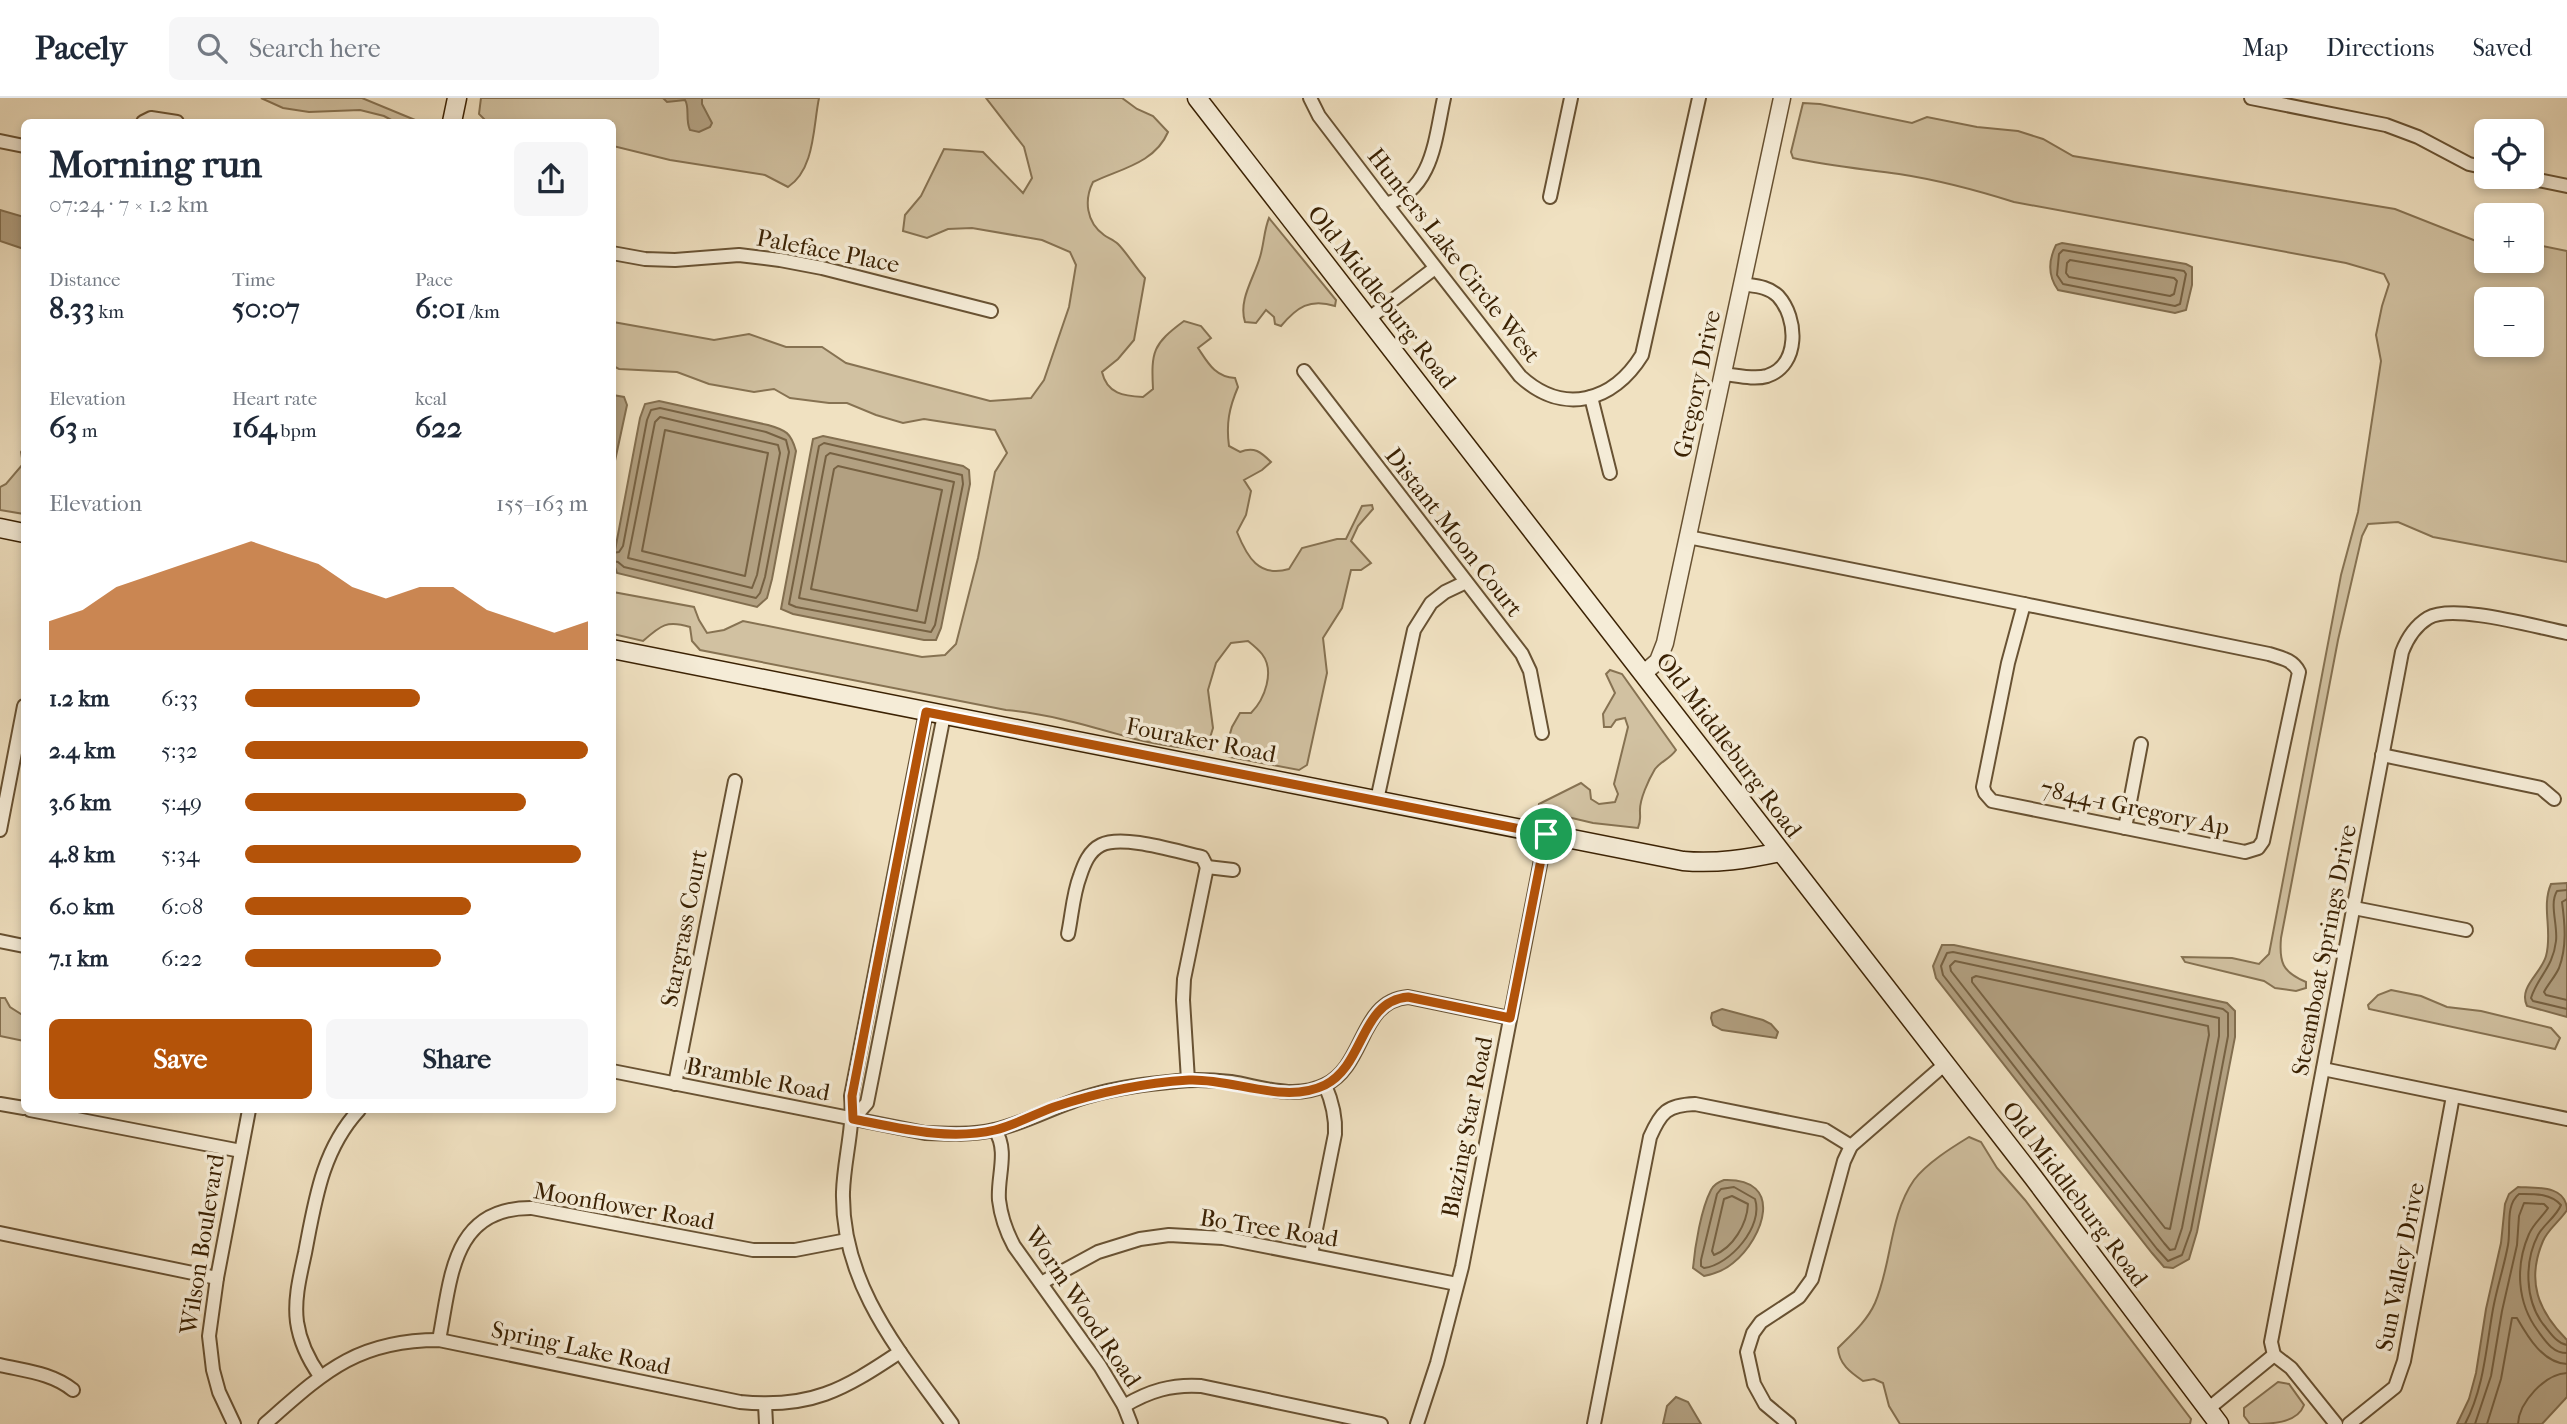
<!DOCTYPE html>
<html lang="en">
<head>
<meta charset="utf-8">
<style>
  :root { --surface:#fff; --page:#f6f6f7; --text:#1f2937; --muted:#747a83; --line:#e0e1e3; --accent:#b45309 }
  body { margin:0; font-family:"IM FELL French Canon",serif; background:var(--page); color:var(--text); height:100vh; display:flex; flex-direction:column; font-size:26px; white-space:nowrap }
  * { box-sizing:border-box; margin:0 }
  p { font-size:23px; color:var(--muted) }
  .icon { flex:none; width:38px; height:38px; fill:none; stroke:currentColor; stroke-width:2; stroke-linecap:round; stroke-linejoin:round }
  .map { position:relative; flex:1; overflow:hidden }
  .drawer { position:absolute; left:21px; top:21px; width:595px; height:994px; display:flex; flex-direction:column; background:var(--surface); border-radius:10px; box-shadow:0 4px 10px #0003 }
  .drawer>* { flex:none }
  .buttons { position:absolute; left:2474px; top:21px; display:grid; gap:14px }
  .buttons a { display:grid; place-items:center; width:70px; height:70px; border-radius:10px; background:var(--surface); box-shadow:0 4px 10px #0003; font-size:35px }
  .pin { position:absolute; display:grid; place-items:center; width:60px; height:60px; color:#fff; margin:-30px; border:4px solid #fff; border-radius:50%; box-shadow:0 2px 7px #0007 }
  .round { display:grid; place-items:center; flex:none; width:74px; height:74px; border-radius:10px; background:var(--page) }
  .summary { display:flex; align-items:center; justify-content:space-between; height:119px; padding:0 28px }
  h1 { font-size:38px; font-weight:700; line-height:52px }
  .metrics { display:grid; grid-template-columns:repeat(3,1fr); gap:10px; height:119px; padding:7px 28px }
  .metrics div { display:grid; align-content:center }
  .metrics b { font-size:30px; font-weight:700 }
  .metrics small { font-size:19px; font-weight:400 }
  .metrics p { font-size:19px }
  .chart { height:196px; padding:14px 28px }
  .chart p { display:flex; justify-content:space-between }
  .chart svg { width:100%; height:126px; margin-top:7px; fill:var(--accent); opacity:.7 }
  .cta { display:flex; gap:14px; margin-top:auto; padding:14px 28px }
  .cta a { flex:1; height:80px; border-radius:10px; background:var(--accent); color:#fff; font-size:28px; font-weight:700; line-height:80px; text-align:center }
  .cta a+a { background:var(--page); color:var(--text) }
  ul { padding:0 28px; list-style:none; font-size:23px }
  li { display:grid; grid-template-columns:112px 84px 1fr; align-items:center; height:52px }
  li i { height:18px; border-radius:9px; background:var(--accent) }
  header { display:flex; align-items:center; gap:42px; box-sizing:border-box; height:98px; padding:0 35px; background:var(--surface); border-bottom:2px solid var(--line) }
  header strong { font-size:33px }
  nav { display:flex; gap:38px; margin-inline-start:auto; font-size:24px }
  .search { width:490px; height:63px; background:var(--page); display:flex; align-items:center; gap:18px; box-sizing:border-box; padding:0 24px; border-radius:10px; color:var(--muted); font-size:26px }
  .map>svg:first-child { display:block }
</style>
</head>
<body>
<header>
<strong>Pacely</strong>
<div class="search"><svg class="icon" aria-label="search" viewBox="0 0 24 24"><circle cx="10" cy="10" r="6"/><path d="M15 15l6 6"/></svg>Search here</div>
<nav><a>Map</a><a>Directions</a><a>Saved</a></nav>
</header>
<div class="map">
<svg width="2567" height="1326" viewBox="0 0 2567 1326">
  <rect width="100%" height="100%" fill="#f0e1c1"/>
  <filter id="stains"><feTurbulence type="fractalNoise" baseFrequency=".00286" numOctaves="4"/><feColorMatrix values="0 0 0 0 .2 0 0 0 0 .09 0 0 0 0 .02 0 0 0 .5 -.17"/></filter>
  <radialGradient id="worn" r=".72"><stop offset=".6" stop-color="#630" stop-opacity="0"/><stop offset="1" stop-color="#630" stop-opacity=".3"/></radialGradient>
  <g fill="#d1c1a1" stroke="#867252" stroke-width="2" fill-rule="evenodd">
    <path d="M261,0h101l58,24h-25l-11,-6 -24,-6 -51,2 -26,-4z"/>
    <path d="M481,0h338c-6,29 -4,71 -31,89l-23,-12 -95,-15 -57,-14 -1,-24h-125l-8,-8z"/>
    <path d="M986,0h136l15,11 16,7 15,16c-13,31 -48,37 -75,50 -9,18 -7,40 11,53 4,3 10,5 14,9 9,9 17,23 27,34l-11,62 -16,19 -16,13c5,22 22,24 41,25l10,-8c-2,-38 0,-45 31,-68l17,5 10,12 -13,10c10,15 17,29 37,30l3,9c-9,21 -12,37 -9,59l11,6c14,-6 21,0 31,10l-9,8 -18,10 7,11 -5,24 -9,17c10,25 22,46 52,37l13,-21 35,-9h9l16,-33 10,-1 1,4 -15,17 -7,15 20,22 -10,7h-10l-9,38 -19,30 4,35 -20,92 -8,5 -69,-13 -6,-3 8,-27 8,-14h11c14,-14 24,-42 11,-59 -4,-5 -9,-9 -14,-13l-17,2 -15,20 -8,27 5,38 -7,23c-24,-3 -48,-6 -71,-12 -43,-12 -84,-25 -129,-29l-306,-60 -8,-9 -2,-14c-23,-7 -29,-2 -47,14l-30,-7v-42l81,15 5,13 8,13 17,-3 19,-9 179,36 23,-2 11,-11 22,-86 17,-86 12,-19 -12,-23 -71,-11 -21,4 -27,-8 -29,-12h-18l-39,-5 -16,-9 -20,3 -45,-8 -32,-12 -58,-3 -6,-3v-44l101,18 35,-6 37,13h36l24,16 144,38 41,-3 13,-18 25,-73 7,-42 -6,-13 -28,-12 -70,-12 -24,1 -21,9 -24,-7 2,-16 16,-19 23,-47 39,3 40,41 9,-15 -8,-31z"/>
    <path d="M1803,5l17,1 92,19 15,-6 50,10 41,4 25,8 30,17 322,53 81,32 11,1v19h45v-17l35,7v311l-134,-25 -35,-15 -30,2 -6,12 -24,104 -57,298c-2,24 1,34 25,44v6l-10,3 -21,-3 -11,-7 -79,-19 -3,-5 50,1 27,6 10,-10 72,-379 17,-63 23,-151 -5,-26 6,-29 7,-22 -5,-10 -38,-11 -332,-61c-38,-12 -76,-22 -115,-28 -35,-5 -71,-8 -106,-16l-2,-6zM2487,201h45v46h-45z"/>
    <path d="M1269,120l67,82 -1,6c-25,-8 -38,1 -54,20l-6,-2 -1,-7 -8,-7 -10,13 -11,-1c-7,-22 9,-44 15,-65 4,-13 4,-27 9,-39z"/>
    <path d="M24,350v66l-24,-4v-23l6,-3 17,-20 -2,-12z"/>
    <path d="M1610,572l12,4 54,76c-6,9 -15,11 -21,19 -6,10 -16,31 -15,43 0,7 1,8 -2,16l-45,-5 -55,-13 1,-6 42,-21 9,7 1,9 8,5 16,-2 3,-8 -4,-10 14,-57 -3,-9 -9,2 -5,7h-7l-1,-13 12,-21 -9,-19z"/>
    <path d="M2391,892l30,6 26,11 34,4 70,17 9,10 -5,11 -186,-40 -1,-4 10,-10z"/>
    <path d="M0,900h5l5,9 14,9v25l-24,-5z"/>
    <path d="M1969,1039l12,5 16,26 28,32 166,219 -1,5h-290l-11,-18 -6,-23 -9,-4 -11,2c-13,-9 -24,-17 -25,-33 14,-14 29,-27 37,-45 17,-39 14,-87 39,-123 13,-17 37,-32 55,-43z"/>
    <path d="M2278,1284l11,2 15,21c-7,19 -34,19 -54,19l-6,-8v-8z"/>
  </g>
  <g fill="#b2a081" stroke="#826e4f" stroke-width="2">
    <path d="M663,0h39v6l10,19 -2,4 -11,5 -9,-2c-5,-11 0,-22 -5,-30l-18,2z"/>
    <path d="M0,112l24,7v32l-24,-8z"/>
    <path d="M2062,145l124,21 6,3v18l-6,25 -11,3 -117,-23c-10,-14 -10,-29 -2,-45z"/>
    <path d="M613,297l11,2 3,8 -14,65z"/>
    <path d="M659,303l109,24c18,5 23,8 28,26l-24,128 -5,19 -10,9 -140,-34 -4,-12 27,-143 5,-14z"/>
    <path d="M823,338l140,30 6,4 1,14 -29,144 -5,12h-12l-131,-26 -12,-5 32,-170z"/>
    <path d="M2567,785v134l-40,-11c-9,-19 14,-32 19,-50 7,-25 -5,-49 5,-72z"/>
    <path d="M1942,847h12l273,58 8,8v26l-38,195 -8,27 -16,9 -9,-1 -12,-14 -216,-275 -3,-12z"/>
    <path d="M1722,911l41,11 8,4 7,8 -2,6 -54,-8 -9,-5 -2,-7 1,-5z"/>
    <path d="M1724,1082c61,-2 40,58 9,83 -8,7 -19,11 -29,13l-11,-8c2,-22 8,-59 18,-78 3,-6 7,-8 13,-10z"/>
    <path d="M2518,1089c19,1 48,-2 49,23 -7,11 -19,19 -24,31 -17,40 -5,70 24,99v57l-25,27h-85l12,-25 7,-26 10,-64 15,-66 4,-39 4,-10z"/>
    <path d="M1676,1299l12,5 13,22h-38l4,-18z"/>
  </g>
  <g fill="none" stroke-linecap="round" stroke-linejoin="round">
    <g stroke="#766142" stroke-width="2">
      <path d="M2063,152l121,21 2,3 -6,30 -5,2 -112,-22 -6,-9 2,-21z"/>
      <path d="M2070,162l104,18 3,3 -3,13 -4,2 -101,-19 -3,-4 1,-10z"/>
      <path d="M660,319l118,28 2,8 -23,122 -5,13 -124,-30 27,-136z"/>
      <path d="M665,332l103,23 -23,123 -103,-25z"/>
      <path d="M824,345l138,32 1,9 -28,141 -4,7 -135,-25 -7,-3 30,-158z"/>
      <path d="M830,355l124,29 -29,141 -126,-25 27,-142z"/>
      <path d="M838,368l104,24 -25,121 -106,-22 23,-120z"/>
      <path d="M612,455l7,-1 4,-6 24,-126 4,-10 9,-2 106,24 20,8 3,12 -24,125 -5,16 -4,5 -132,-31 -6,-5 -6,-1"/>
      <path d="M2567,792l-10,1c-8,13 1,34 -1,50 -3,27 -18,35 -25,57l2,3 34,8"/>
      <path d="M2567,801l-5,3c3,22 5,45 -3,66 -4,9 -11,16 -15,24l2,3 21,5"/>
      <path d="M1953,854l270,57 5,4v23l-37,194 -9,25 -14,6 -11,-12 -214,-274 -2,-9 6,-13z"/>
      <path d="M1955,863l264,57v18l-37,192 -7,21 -5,1 -6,-7 -213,-272 -1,-5z"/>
      <path d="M1976,878l232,50 1,9 -39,194 -5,-1 -193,-246v-4z"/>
      <path d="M1734,1089l21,12c9,27 -25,66 -51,69l-3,-2v-6l16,-66 4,-5z"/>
      <path d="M1732,1098l16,8c-1,20 -15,44 -34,51l-2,-4 12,-52z"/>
      <path d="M2465,1326c19,-36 21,-76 28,-115 4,-22 11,-42 15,-64 3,-16 -3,-40 11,-51 15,0 31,-1 42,11 -5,12 -17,19 -23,30 -14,27 -13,65 5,89 7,8 13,19 24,21"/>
      <path d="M2475,1326l16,-48 11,-65 15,-66 2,-29 5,-13 20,1 4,4c-5,8 -15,16 -19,26 -14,32 -12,69 9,97 8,11 15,22 29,22"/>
      <path d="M2487,1326l14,-45 11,-61h5c11,19 26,45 50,46"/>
      <path d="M2518,1326c1,-22 27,-50 49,-51"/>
    </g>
    <g stroke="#685233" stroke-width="16">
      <g id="minor">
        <path d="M1310,0l9,18 67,88 134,172c43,40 93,26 122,-21l57,-257"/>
        <path d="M2251,0l135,27 32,12 51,27 18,4"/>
        <path d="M143,24l8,-4 26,4"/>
        <path d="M0,43l24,5"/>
        <path d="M2524,79l43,9"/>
        <path d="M1550,99l21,-99"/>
        <path d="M1386,106c47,-14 49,-65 58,-106"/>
        <path d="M612,155l33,6 30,1 64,-5 41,5 42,8 169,43"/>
        <path d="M1368,221l67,-51"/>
        <path d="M1304,273l218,283 8,17 12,62"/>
        <path d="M1723,276c12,1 31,6 44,2 33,-11 31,-58 11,-80 -10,-10 -24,-10 -36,-12"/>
        <path d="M1591,299l19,76"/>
        <path d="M1688,439l336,67"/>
        <path d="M2024,506l245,50c13,4 24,6 30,18l-36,169 -5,7 -13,4 -253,-51 -7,-8 -2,-6 25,-124z"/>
        <path d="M926,614l-75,384c3,33 -7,63 -8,96 -2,93 58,161 109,232"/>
        <path d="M2382,657l159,33 13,11"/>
        <path d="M1377,702l37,-170 17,-27 14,-11 21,-10"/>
        <path d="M2125,730l16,-84"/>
        <path d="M0,732l24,-124"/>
        <path d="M1207,769l26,3"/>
        <path d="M2354,810l112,22"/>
        <path d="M1068,836c4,-19 5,-40 12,-58 4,-12 9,-25 21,-31 22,-11 77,7 101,12l5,10"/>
        <path d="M0,843l24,5"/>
        <path d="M2323,971l244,50"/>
        <path d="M612,973l313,62c23,1 47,2 69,-3 30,-6 65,-26 95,-34 30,-9 59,-12 89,-15 18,-2 35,-1 53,1 31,5 63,18 94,3 41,-20 34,-84 83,-88l102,21"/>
        <path d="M1188,982l-5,-80 1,-21 23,-112"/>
        <path d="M675,986l60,-303"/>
        <path d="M0,1006l24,4"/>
        <path d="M30,1012l211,41"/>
        <path d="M853,1021l14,-16 77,-388"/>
        <path d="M995,1032c14,21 2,47 4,70 2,17 7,31 15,46l86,120 24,40 7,18"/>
        <path d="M0,1135l217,45"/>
        <path d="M1311,1156l24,-120c1,-18 -3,-33 -10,-49"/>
        <path d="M1041,1185l57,-31 42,-13 29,-4 54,3 234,46"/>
        <path d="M439,1242c12,-60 12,-133 93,-132l221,42h42l52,-10"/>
        <path d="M2274,1257l-3,-13 131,-690c5,-13 13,-26 26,-34 25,-15 108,9 139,15"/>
        <path d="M2274,1257l17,13 45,56"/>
        <path d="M0,1267c26,6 52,8 73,25"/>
        <path d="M320,1278c-12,-17 -20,-33 -23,-54 -3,-23 3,-46 8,-69 10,-52 17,-103 54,-143"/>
        <path d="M765,1306l1,20"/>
        <path d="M1124,1308c25,-15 48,-22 77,-20l180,38"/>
        <path d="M2208,1311l66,-54"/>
        <path d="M234,1326l-15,-32 -6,-22 -4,-34 8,-58 32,-168"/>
        <path d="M265,1326c58,-51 91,-84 174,-84l301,62c71,7 103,-12 160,-50"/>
        <path d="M1417,1326l20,-61 25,-96 84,-433"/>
        <path d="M1594,1326l56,-287c11,-25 17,-32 45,-33l130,26 26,16"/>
        <path d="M1789,1326l-24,-20 -11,-20 -7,-32 6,-19 8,-11 38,-25 13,-18 32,-118 7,-15 93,-81"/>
        <path d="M2349,1326l46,-37 9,-26 49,-265"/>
      </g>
    </g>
    <g stroke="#685233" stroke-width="19">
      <path id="tertiary" d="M1644,575l14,-12 7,-18 117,-545"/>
    </g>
    <g stroke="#3b2204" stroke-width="21">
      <g id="secondary">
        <path d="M1197,0l836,1079 186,247"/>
        <path d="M452,24l5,-24"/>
        <path d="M0,430l24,5"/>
        <path d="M612,551l1071,212c34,3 64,-2 97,-9"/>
      </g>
    </g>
    <use href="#minor" stroke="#f5ecd7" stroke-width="12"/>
    <use href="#tertiary" stroke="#f5ecd7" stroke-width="16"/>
    <use href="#secondary" stroke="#f5ecd7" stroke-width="18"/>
  </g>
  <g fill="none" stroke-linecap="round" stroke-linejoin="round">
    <g stroke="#fff" stroke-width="14">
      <path id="route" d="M926,614l620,122 -36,184 -102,-21c-48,4 -43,68 -83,88 -41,20 -92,-7 -136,-5 -47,3 -90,12 -135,27 -19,7 -39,18 -59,23 -47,11 -96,-2 -142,-11l-1,-23z"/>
    </g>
    <use href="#route" stroke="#b45309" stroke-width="9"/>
  </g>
  <g text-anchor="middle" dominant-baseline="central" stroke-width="7" stroke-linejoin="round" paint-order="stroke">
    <g font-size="24" fill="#3b2204" stroke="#f5ecd7">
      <text transform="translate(828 153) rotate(11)">Paleface Place</text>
      <text transform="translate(1454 157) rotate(52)">Hunters Lake Circle West</text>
      <text transform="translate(1382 199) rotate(52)">Old Middleburg Road</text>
      <text transform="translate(1697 286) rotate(-78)">Gregory Drive</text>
      <text transform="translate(1454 434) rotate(52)">Distant Moon Court</text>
      <text transform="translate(1201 642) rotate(11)">Fouraker Road</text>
      <text transform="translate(1729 647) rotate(53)">Old Middleburg Road</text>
      <text transform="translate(2135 710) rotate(12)">7844-1 Gregory Ap</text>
      <text transform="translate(684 830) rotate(-79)">Stargrass Court</text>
      <text transform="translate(2324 852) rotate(-79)">Steamboat Springs Drive</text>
      <text transform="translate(758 981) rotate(11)">Bramble Road</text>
      <text transform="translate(1467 1029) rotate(-79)">Blazing Star Road</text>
      <text transform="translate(2075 1096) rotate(53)">Old Middleburg Road</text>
      <text transform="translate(624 1108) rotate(10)">Moonflower Road</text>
      <text transform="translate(1269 1130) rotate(9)">Bo Tree Road</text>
      <text transform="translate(202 1146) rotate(-81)">Wilson Boulevard</text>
      <text transform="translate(2400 1169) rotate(-79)">Sun Valley Drive</text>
      <text transform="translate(1083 1209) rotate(56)">Worm Wood Road</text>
      <text transform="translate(581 1250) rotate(12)">Spring Lake Road</text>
    </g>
  </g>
  <rect width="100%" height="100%" filter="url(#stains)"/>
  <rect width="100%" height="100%" fill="url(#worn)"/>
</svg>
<div class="buttons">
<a><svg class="icon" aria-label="locate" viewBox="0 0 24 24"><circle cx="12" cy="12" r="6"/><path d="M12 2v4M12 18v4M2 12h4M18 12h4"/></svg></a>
<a>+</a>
<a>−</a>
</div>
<div class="pin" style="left:1546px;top:736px;background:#1e9e55"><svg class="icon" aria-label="arrive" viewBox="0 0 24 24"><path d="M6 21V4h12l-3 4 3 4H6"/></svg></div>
<section class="drawer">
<div class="summary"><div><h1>Morning run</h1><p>07:24 · 7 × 1.2 km</p></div><a class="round"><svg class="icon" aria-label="share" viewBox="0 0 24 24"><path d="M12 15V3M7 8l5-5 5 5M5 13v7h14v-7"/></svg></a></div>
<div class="metrics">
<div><p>Distance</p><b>8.33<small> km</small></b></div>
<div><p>Time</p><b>50:07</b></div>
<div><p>Pace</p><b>6:01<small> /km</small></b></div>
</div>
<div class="metrics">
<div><p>Elevation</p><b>63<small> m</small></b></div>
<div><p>Heart rate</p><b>164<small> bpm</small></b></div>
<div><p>kcal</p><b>622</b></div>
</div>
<div class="chart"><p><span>Elevation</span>155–163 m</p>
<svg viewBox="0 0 160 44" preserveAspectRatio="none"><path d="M0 44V34L10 30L20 22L30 18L40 14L50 10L60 6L70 10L80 14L90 22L100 26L110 22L120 22L130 30L140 34L150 38L160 34V44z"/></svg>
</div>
<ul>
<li><b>1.2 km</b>6:33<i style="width:51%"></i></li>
<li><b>2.4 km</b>5:32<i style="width:100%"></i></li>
<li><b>3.6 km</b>5:49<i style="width:82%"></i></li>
<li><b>4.8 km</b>5:34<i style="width:98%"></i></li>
<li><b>6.0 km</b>6:08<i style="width:66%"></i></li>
<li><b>7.1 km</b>6:22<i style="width:57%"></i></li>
</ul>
<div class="cta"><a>Save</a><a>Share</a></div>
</section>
</div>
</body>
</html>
